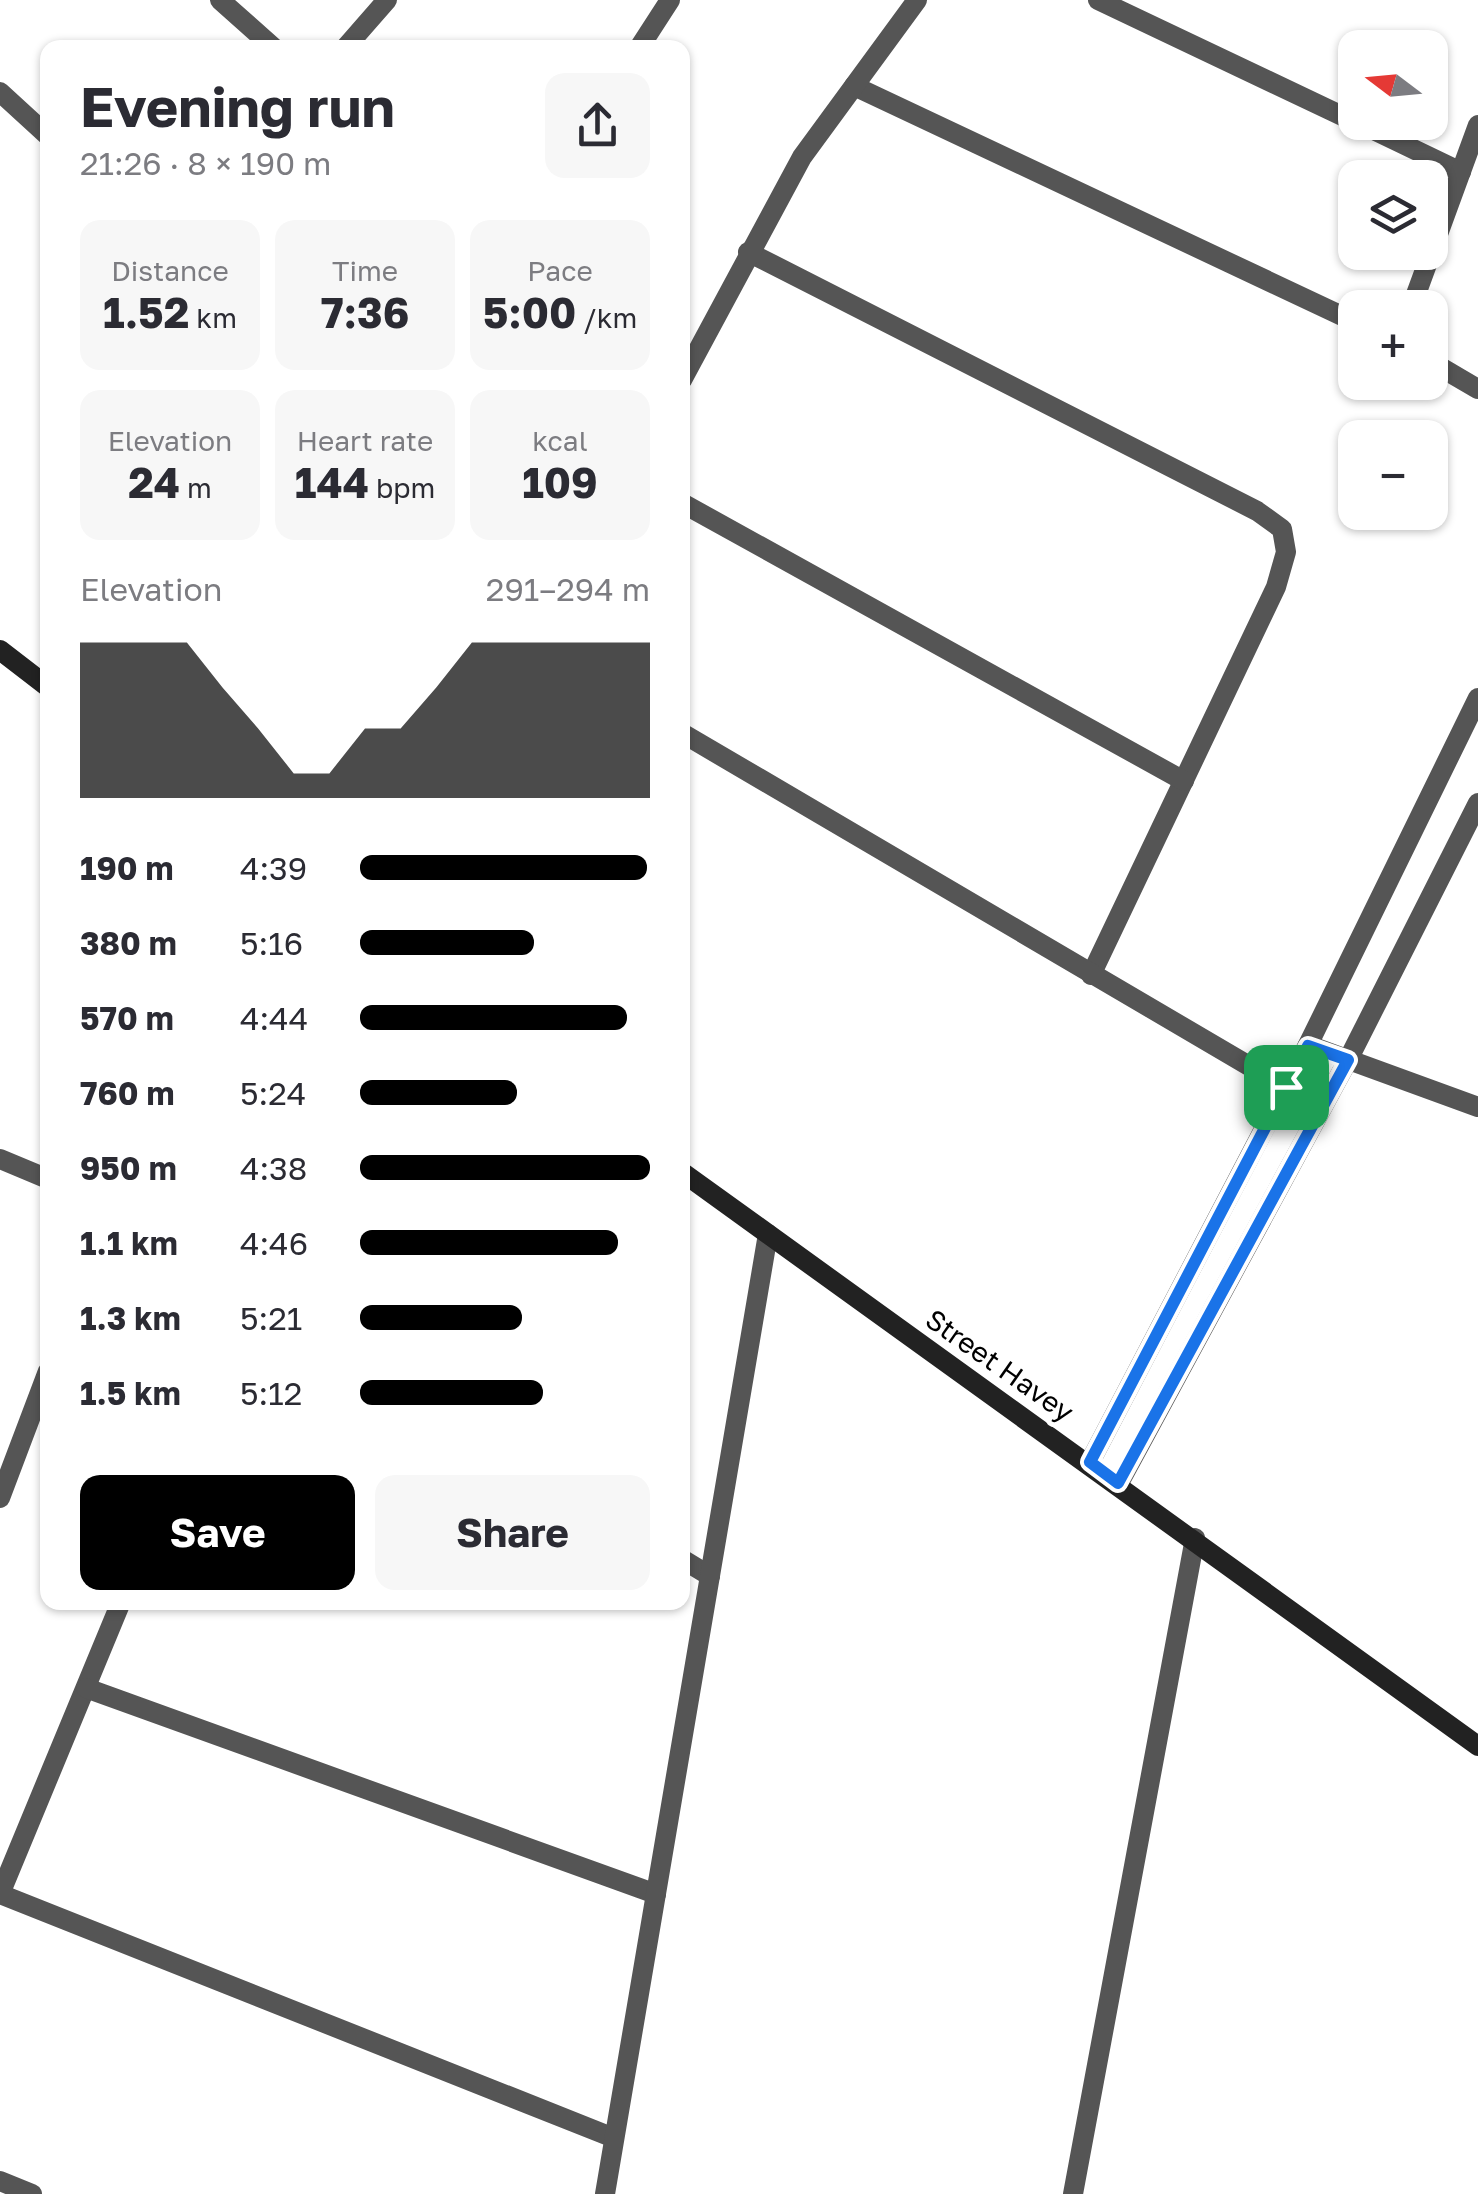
<!DOCTYPE html>
<html lang="en">
<head>
<meta charset="utf-8">
<style>
  :root { --surface:#fff; --page:#f7f7f7; --text:#2b2b33; --muted:#7c7c81; --accent:#000 }
  body { margin:0; font-family:"Golos Text",sans-serif; background:var(--page); color:var(--text); height:100vh; display:flex; flex-direction:column; font-size:38px; white-space:nowrap }
  * { box-sizing:border-box; margin:0 }
  p { font-size:32px; color:var(--muted) }
  .icon { flex:none; width:55px; height:55px; fill:none; stroke:currentColor; stroke-width:2; stroke-linecap:round; stroke-linejoin:round }
  .map { position:relative; flex:1; overflow:hidden }
  .drawer { position:absolute; left:40px; top:40px; width:650px; height:1570px; display:flex; flex-direction:column; background:var(--surface); border-radius:20px; box-shadow:0 2px 8px #0004 }
  .drawer>* { flex:none }
  .needle { width:65px; rotate:286deg }
  .tools { position:absolute; left:1338px; top:30px; display:grid; gap:20px }
  .tools a { display:grid; place-items:center; width:110px; height:110px; border-radius:20px; background:var(--surface); box-shadow:0 2px 8px #0004; font-size:50px }
  .pin { position:absolute; display:grid; place-items:center; width:85px; height:85px; color:#fff; margin:-42px; border-radius:20px; box-shadow:0 5px 15px #0006 }
  .round { display:grid; place-items:center; flex:none; width:105px; height:105px; border-radius:20px; background:var(--page) }
  .summary { display:flex; align-items:center; justify-content:space-between; height:170px; padding:0 40px }
  h1 { font-size:55px; font-weight:700; line-height:75px }
  .stats { display:grid; grid-template-columns:repeat(3,1fr); gap:15px; height:170px; padding:10px 40px }
  .stats div { display:grid; align-content:center; border-radius:20px; background:var(--page); text-align:center }
  .stats b { font-size:42px; font-weight:700 }
  .stats small { font-size:28px; font-weight:400 }
  .stats p { font-size:28px }
  .chart { height:280px; padding:20px 40px }
  .chart p { display:flex; justify-content:space-between }
  .chart svg { width:100%; height:180px; margin-top:10px; fill:var(--accent); opacity:.7 }
  .action { display:flex; gap:20px; margin-top:auto; padding:20px 40px }
  .action a { flex:1; height:115px; border-radius:20px; background:var(--accent); color:#fff; font-size:40px; font-weight:700; line-height:115px; text-align:center }
  .action a+a { background:var(--page); color:var(--text) }
  ul { padding:0 40px; list-style:none; font-size:32px }
  li { display:grid; grid-template-columns:160px 120px 1fr; align-items:center; height:75px }
  li i { height:25px; border-radius:12px; background:var(--accent) }
  .map>svg:first-child { display:block }
</style>
</head>
<body>
<div class="map">
<svg width="1478" height="2194" viewBox="0 0 1478 2194">
  <rect width="100%" height="100%" fill="#fff"/>
  <g fill="none" stroke-linecap="round" stroke-linejoin="round">
    <g stroke="#555" stroke-width="20">
      <path d="M220,0l54,48"/>
      <path d="M1098,0l257,122"/>
      <path d="M345,48l42,-48"/>
      <path d="M639,48l31,-48"/>
      <path d="M854,86l501,236"/>
      <path d="M0,92l48,44"/>
      <path d="M1357,122l104,50"/>
      <path d="M748,252l509,259 25,18 4,23 -10,35 -185,388"/>
      <path d="M1411,308l67,-183"/>
      <path d="M1430,361l48,28"/>
      <path d="M682,380l120,-223 115,-157"/>
      <path d="M682,503l502,278"/>
      <path d="M682,733l603,354"/>
      <path d="M1308,1045l170,62"/>
      <path d="M0,1159l48,20"/>
      <path d="M1090,1462l218,-417 170,-347"/>
      <path d="M1119,1483l229,-423 130,-257"/>
      <path d="M0,1498l48,-127"/>
      <path d="M682,1559l28,17"/>
      <path d="M121,1602l-121,292 614,244"/>
      <path d="M86,1688l570,206"/>
      <path d="M0,2181l32,13"/>
      <path d="M605,2194l163,-960"/>
      <path d="M1073,2194l122,-656"/>
    </g>
    <g stroke="#222" stroke-width="20">
      <path d="M0,650l48,37"/>
      <path d="M682,1172l796,574"/>
    </g>
  </g>
  <g fill="none" stroke-linecap="round" stroke-linejoin="round">
    <g stroke="#fff" stroke-width="20">
      <path id="route" d="M1308,1046l40,14 -230,423 -28,-21z"/>
    </g>
    <use href="#route" stroke="#1a73e8" stroke-width="12"/>
  </g>
  <g text-anchor="middle" dominant-baseline="central" stroke-width="10" stroke-linejoin="round" paint-order="stroke">
    <g font-size="28" fill="#000" stroke="#fff">
      <text transform="translate(1000 1365) rotate(35)">Street Havey</text>
    </g>
  </g>
</svg>
<div class="tools">
<a><svg class="needle" viewBox="-14 -14 28 28"><path d="M0-13l5 13h-10z" fill="#e53935"/><path d="M0 13l5-13h-10z" fill="#7c7c81"/></svg></a>
<a><svg class="icon" aria-label="layers" viewBox="0 0 24 24"><path d="M12 4l9 5-9 5-9-5zM3 14l9 5 9-5"/></svg></a>
<a>+</a>
<a>−</a>
</div>
<div class="pin" style="left:1286px;top:1087px;background:#1e9e55"><svg class="icon" aria-label="arrive" viewBox="0 0 24 24"><path d="M6 21V4h12l-3 4 3 4H6"/></svg></div>
<section class="drawer">
<div class="summary"><div><h1>Evening run</h1><p>21:26 · 8 × 190 m</p></div><a class="round"><svg class="icon" aria-label="share" viewBox="0 0 24 24"><path d="M12 15V3M7 8l5-5 5 5M5 13v7h14v-7"/></svg></a></div>
<div class="stats">
<div><p>Distance</p><b>1.52<small> km</small></b></div>
<div><p>Time</p><b>7:36</b></div>
<div><p>Pace</p><b>5:00<small> /km</small></b></div>
</div>
<div class="stats">
<div><p>Elevation</p><b>24<small> m</small></b></div>
<div><p>Heart rate</p><b>144<small> bpm</small></b></div>
<div><p>kcal</p><b>109</b></div>
</div>
<div class="chart"><p><span>Elevation</span>291–294 m</p>
<svg viewBox="0 0 160 44" preserveAspectRatio="none"><path d="M0 44V6L10 6L20 6L30 6L40 17L50 27L60 38L70 38L80 27L90 27L100 17L110 6L120 6L130 6L140 6L150 6L160 6V44z"/></svg>
</div>
<ul>
<li><b>190 m</b>4:39<i style="width:99%"></i></li>
<li><b>380 m</b>5:16<i style="width:60%"></i></li>
<li><b>570 m</b>4:44<i style="width:92%"></i></li>
<li><b>760 m</b>5:24<i style="width:54%"></i></li>
<li><b>950 m</b>4:38<i style="width:100%"></i></li>
<li><b>1.1 km</b>4:46<i style="width:89%"></i></li>
<li><b>1.3 km</b>5:21<i style="width:56%"></i></li>
<li><b>1.5 km</b>5:12<i style="width:63%"></i></li>
</ul>
<div class="action"><a>Save</a><a>Share</a></div>
</section>
</div>
</body>
</html>
